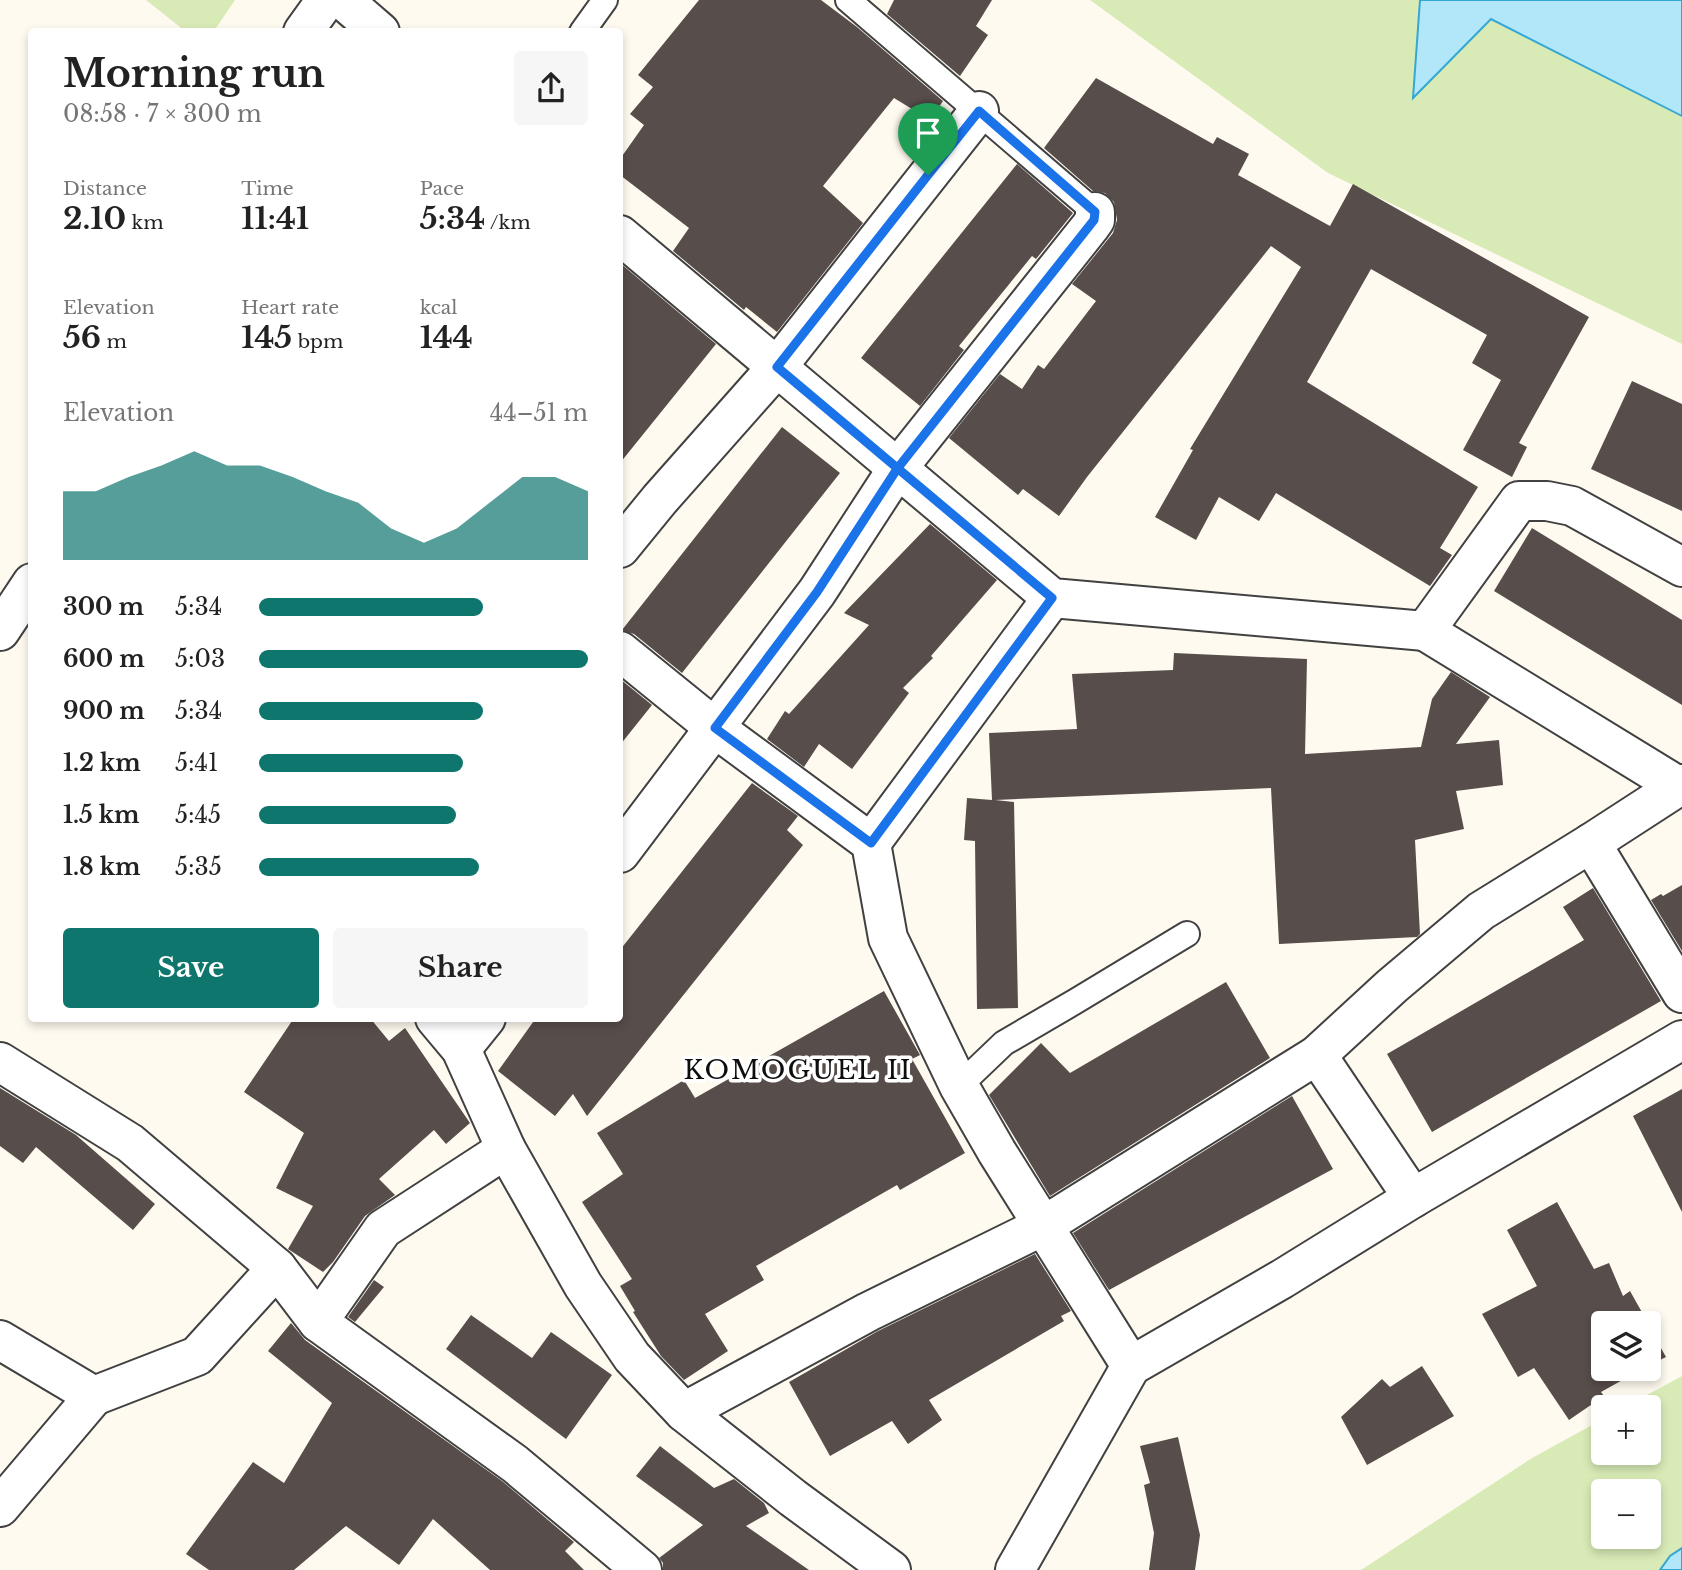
<!DOCTYPE html>
<html lang="en">
<head>
<meta charset="utf-8">
<style>
  :root { --surface:#fff; --page:#f6f6f6; --text:#222; --muted:#767676; --accent:#0f766e }
  body { margin:0; font-family:"Libre Baskerville",serif; background:var(--page); color:var(--text); height:100vh; display:flex; flex-direction:column; font-size:26px; white-space:nowrap }
  * { box-sizing:border-box; margin:0 }
  p { font-size:23px; color:var(--muted) }
  .icon { flex:none; width:38px; height:38px; fill:none; stroke:currentColor; stroke-width:2; stroke-linecap:round; stroke-linejoin:round }
  .map { position:relative; flex:1; overflow:hidden }
  .panel { position:absolute; left:28px; top:28px; width:595px; height:994px; display:flex; flex-direction:column; background:var(--surface); border-radius:7px; box-shadow:0 4px 10px #0003 }
  .panel>* { flex:none }
  .controls { position:absolute; left:1591px; top:1311px; display:grid; gap:14px }
  .controls a { display:grid; place-items:center; width:70px; height:70px; border-radius:7px; background:var(--surface); box-shadow:0 4px 10px #0003; font-size:35px }
  .pin { position:absolute; display:grid; place-items:center; width:60px; height:60px; color:#fff; margin:-72px -30px; border-radius:50% 50% 50% 0; rotate:-45deg; box-shadow:0 0 7px #0007 }
  .pin .icon { rotate:45deg }
  .round { display:grid; place-items:center; flex:none; width:74px; height:74px; border-radius:7px; background:var(--page) }
  .summary { display:flex; align-items:center; justify-content:space-between; height:119px; padding:0 35px }
  h1 { font-size:38px; font-weight:700; line-height:52px }
  .figures { display:grid; grid-template-columns:repeat(3,1fr); gap:10px; height:119px; padding:7px 35px }
  .figures div { display:grid; align-content:center }
  .figures b { font-size:30px; font-weight:700 }
  .figures small { font-size:19px; font-weight:400 }
  .figures p { font-size:19px }
  .chart { height:196px; padding:14px 35px }
  .chart p { display:flex; justify-content:space-between }
  .chart svg { width:100%; height:126px; margin-top:7px; fill:var(--accent); opacity:.7 }
  .cta { display:flex; gap:14px; margin-top:auto; padding:14px 35px }
  .cta a { flex:1; height:80px; border-radius:7px; background:var(--accent); color:#fff; font-size:28px; font-weight:700; line-height:80px; text-align:center }
  .cta a+a { background:var(--page); color:var(--text) }
  ul { padding:0 35px; list-style:none; font-size:23px }
  li { display:grid; grid-template-columns:112px 84px 1fr; align-items:center; height:52px }
  li i { height:18px; border-radius:9px; background:var(--accent) }
  .map>svg:first-child { display:block }
</style>
</head>
<body>
<div class="map">
<svg width="1682" height="1570" viewBox="0 0 1682 1570">
  <rect width="100%" height="100%" fill="#fffaef"/>
  <g fill="#d8ebb6" fill-rule="evenodd">
    <path d="M146,0h89l-21,31h-29z"/>
    <path d="M1090,0h330l-7,97 78,-78 191,97v228l-354,-171z"/>
    <path d="M1682,1376v172l-12,8 -10,14h-299l171,-112 71,-39v33h45v-45h-23zM1603,1491h45v45h-45z"/>
  </g>
  <g fill="#b1e7f9" stroke="#35a7d3" stroke-width="2">
    <path d="M1420,0h262v116l-191,-97 -78,79z"/>
    <path d="M1682,1548v22h-22l10,-14z"/>
  </g>
  <g fill="#574d4a">
    <path d="M699,0h122l36,27 86,74 -13,19 -36,-22 -71,88 40,37 -86,109 -31,-25 -2,3 -71,-59 16,-23 -69,-53v-16l24,-34 -14,-11 23,-27 -15,-12z"/>
    <path d="M894,0h98l-16,26 12,9 -28,41 -73,-62z"/>
    <path d="M1096,78l117,66 4,-7 32,17 -11,21 92,51 23,-42 236,133 -70,126 8,4 -15,30 -49,-27 38,-70 -29,-17 15,-28 -116,-66 -64,113 171,105 -38,61 12,7 -22,31 -154,-93 -17,28 -40,-24 -23,43 -41,-23 38,-67 -3,-1 111,-182 -30,-21 -184,231 -28,39 -36,-27 -5,6 -69,-57 51,-64 22,15 16,-24 6,4 52,-68 -24,-17 41,-51 4,-13 -3,-18 -9,-9 -12,-2 -49,-43z"/>
    <path d="M1017,164l56,49 -37,46 -4,-3 -73,90 5,4 -44,56 -59,-48z"/>
    <path d="M620,263l96,81 -96,119z"/>
    <path d="M1632,381l50,23v107l-91,-42z"/>
    <path d="M782,427l58,46 -158,200 -48,-39 -12,-4z"/>
    <path d="M930,524l67,56 -66,76 2,2 -30,30 6,5 -57,76 -33,-25 -15,23 -37,-28 18,-28 4,3 80,-89 -25,-12z"/>
    <path d="M1532,528l150,92v85l-188,-114z"/>
    <path d="M1174,653l133,6 -2,95 116,-7 11,-48 19,-27 39,25 -34,47 43,-4 4,45 -47,6 8,38 -49,11 5,94 -3,3 -138,7 -8,-156 -276,12 19,2 4,206 -41,1 -2,-168 -11,-1 3,-42 25,2 -3,-67 88,-4 -5,-55 101,-4z"/>
    <path d="M620,679l32,26 -32,40z"/>
    <path d="M752,783l46,33 -11,14 16,15 -216,271 -14,-22 -18,22 -57,-45 38,-53h84v-68z"/>
    <path d="M1682,885v66l-31,-51 10,-6 2,2z"/>
    <path d="M1593,888l68,113 -229,131 -45,-78 197,-114 -21,-33z"/>
    <path d="M1226,982l44,76 -220,138 -61,-101 52,-52 29,30z"/>
    <path d="M884,991l36,64 -8,4 53,94 -65,37 -3,-5 -141,81 8,14 -59,34 23,37 -44,29 -23,-24 -28,-44 2,-1 -15,-25 12,-7 -50,-77 41,-28 -26,-41 87,-53 11,18z"/>
    <path d="M294,1018h76l19,23 16,-13 65,95 -24,21 -12,-14 -55,49 16,16 -30,21 -32,46 -10,10 -35,-23 25,-43 -37,-18 28,-55 -60,-41z"/>
    <path d="M0,1088l76,47 79,69 -22,26 -97,-83 -13,16 -23,-17z"/>
    <path d="M1682,1089v123l-49,-96z"/>
    <path d="M1292,1096l41,73 -224,121 -36,-57z"/>
    <path d="M1557,1202l37,67 15,-6 14,33 7,-5 18,32h-45v45h41l-43,24 3,4 -35,24 -35,-52 -16,9 -36,-63 55,-28 -30,-56z"/>
    <path d="M1035,1254l36,57 -10,5 3,5 -135,79 13,20 -34,24 -16,-23 -62,35 -41,-74 89,-51z"/>
    <path d="M374,1280l10,7 -29,35 -7,-5z"/>
    <path d="M471,1315l61,43 19,-26 61,43 -46,64 -120,-90z"/>
    <path d="M291,1323l14,17 197,141 72,61 -9,9 19,19h-94l-57,-51 -34,46 -53,-39 -52,44h-85l-23,-16 67,-92 31,21 48,-80 -64,-52z"/>
    <path d="M1648,1325l18,32 -18,9z"/>
    <path d="M1422,1366l32,50 -87,49 -26,-48 41,-38 8,8z"/>
    <path d="M1178,1437l22,98 -5,35h-46l5,-37 -10,-48 6,-2 -10,-37z"/>
    <path d="M660,1446l54,42 20,-9 30,24 5,10 -23,13 63,44h-146v-7l-4,-5 44,-33 -67,-49z"/>
  </g>
  <g fill="none" stroke-linecap="round" stroke-linejoin="round">
    <g stroke="#414141" stroke-width="28">
      <g id="lane">
        <path d="M848,0l247,212"/>
        <path d="M582,32l23,-32"/>
        <path d="M959,1086l45,-43 72,-42 111,-67"/>
      </g>
    </g>
    <g stroke="#414141" stroke-width="42">
      <g id="street">
        <path d="M343,0l37,32"/>
        <path d="M303,32l23,-32"/>
        <path d="M620,235l432,363 373,33 94,-130h28l25,5 110,61"/>
        <path d="M620,548l40,-49 117,-132 202,-256"/>
        <path d="M0,631l32,-48"/>
        <path d="M1425,631l253,155"/>
        <path d="M620,651l95,77 156,115 17,95 71,148 38,66 134,214"/>
        <path d="M871,843l181,-245"/>
        <path d="M1591,843l91,150"/>
        <path d="M620,853l197,-261 80,-123 193,-242 5,-7v-8"/>
        <path d="M435,1018l26,31 45,100 77,136 49,72 52,55 109,86 98,72"/>
        <path d="M461,1049l25,-31"/>
        <path d="M1317,1055l96,143"/>
        <path d="M0,1062l130,81 147,125 41,54"/>
        <path d="M506,1149l-123,80 -65,93 197,142 127,106"/>
        <path d="M0,1340l94,56 103,-40 80,-88"/>
        <path d="M684,1412l184,-100 175,-86 274,-171 75,-69 89,-75 110,-68 91,-59"/>
        <path d="M0,1507l94,-111"/>
        <path d="M1015,1570l116,-204 151,-87 131,-81 269,-158"/>
      </g>
    </g>
    <use href="#lane" stroke="#fff" stroke-width="24"/>
    <use href="#street" stroke="#fff" stroke-width="38"/>
  </g>
  <g fill="none" stroke-linecap="round" stroke-linejoin="round">
    <g stroke="#fff" stroke-width="14">
      <path id="route" d="M928,175l-151,192 275,231 -181,245 -156,-115 102,-136 80,-123 197,-249 1,-8 -116,-101 -51,64"/>
    </g>
    <use href="#route" stroke="#1a73e8" stroke-width="9"/>
  </g>
  <g text-anchor="middle" dominant-baseline="central" stroke-width="7" stroke-linejoin="round" paint-order="stroke">
    <g font-size="26" letter-spacing="2" fill="#0e0e0e" stroke="#fff">
      <text x="798" y="1070">KOMOGUEL II</text>
    </g>
  </g>
</svg>
<div class="controls">
<a><svg class="icon" aria-label="layers" viewBox="0 0 24 24"><path d="M12 4l9 5-9 5-9-5zM3 14l9 5 9-5"/></svg></a>
<a>+</a>
<a>−</a>
</div>
<div class="pin" style="left:928px;top:175px;background:#1e9e55"><svg class="icon" aria-label="arrive" viewBox="0 0 24 24"><path d="M6 21V4h12l-3 4 3 4H6"/></svg></div>
<section class="panel">
<div class="summary"><div><h1>Morning run</h1><p>08:58 · 7 × 300 m</p></div><a class="round"><svg class="icon" aria-label="share" viewBox="0 0 24 24"><path d="M12 15V3M7 8l5-5 5 5M5 13v7h14v-7"/></svg></a></div>
<div class="figures">
<div><p>Distance</p><b>2.10<small> km</small></b></div>
<div><p>Time</p><b>11:41</b></div>
<div><p>Pace</p><b>5:34<small> /km</small></b></div>
</div>
<div class="figures">
<div><p>Elevation</p><b>56<small> m</small></b></div>
<div><p>Heart rate</p><b>145<small> bpm</small></b></div>
<div><p>kcal</p><b>144</b></div>
</div>
<div class="chart"><p><span>Elevation</span>44–51 m</p>
<svg viewBox="0 0 160 44" preserveAspectRatio="none"><path d="M0 44V20L10 20L20 15L30 11L40 6L50 11L60 11L70 15L80 20L90 24L100 33L110 38L120 33L130 24L140 15L150 15L160 20V44z"/></svg>
</div>
<ul>
<li><b>300 m</b>5:34<i style="width:68%"></i></li>
<li><b>600 m</b>5:03<i style="width:100%"></i></li>
<li><b>900 m</b>5:34<i style="width:68%"></i></li>
<li><b>1.2 km</b>5:41<i style="width:62%"></i></li>
<li><b>1.5 km</b>5:45<i style="width:60%"></i></li>
<li><b>1.8 km</b>5:35<i style="width:67%"></i></li>
</ul>
<div class="cta"><a>Save</a><a>Share</a></div>
</section>
</div>
</body>
</html>
